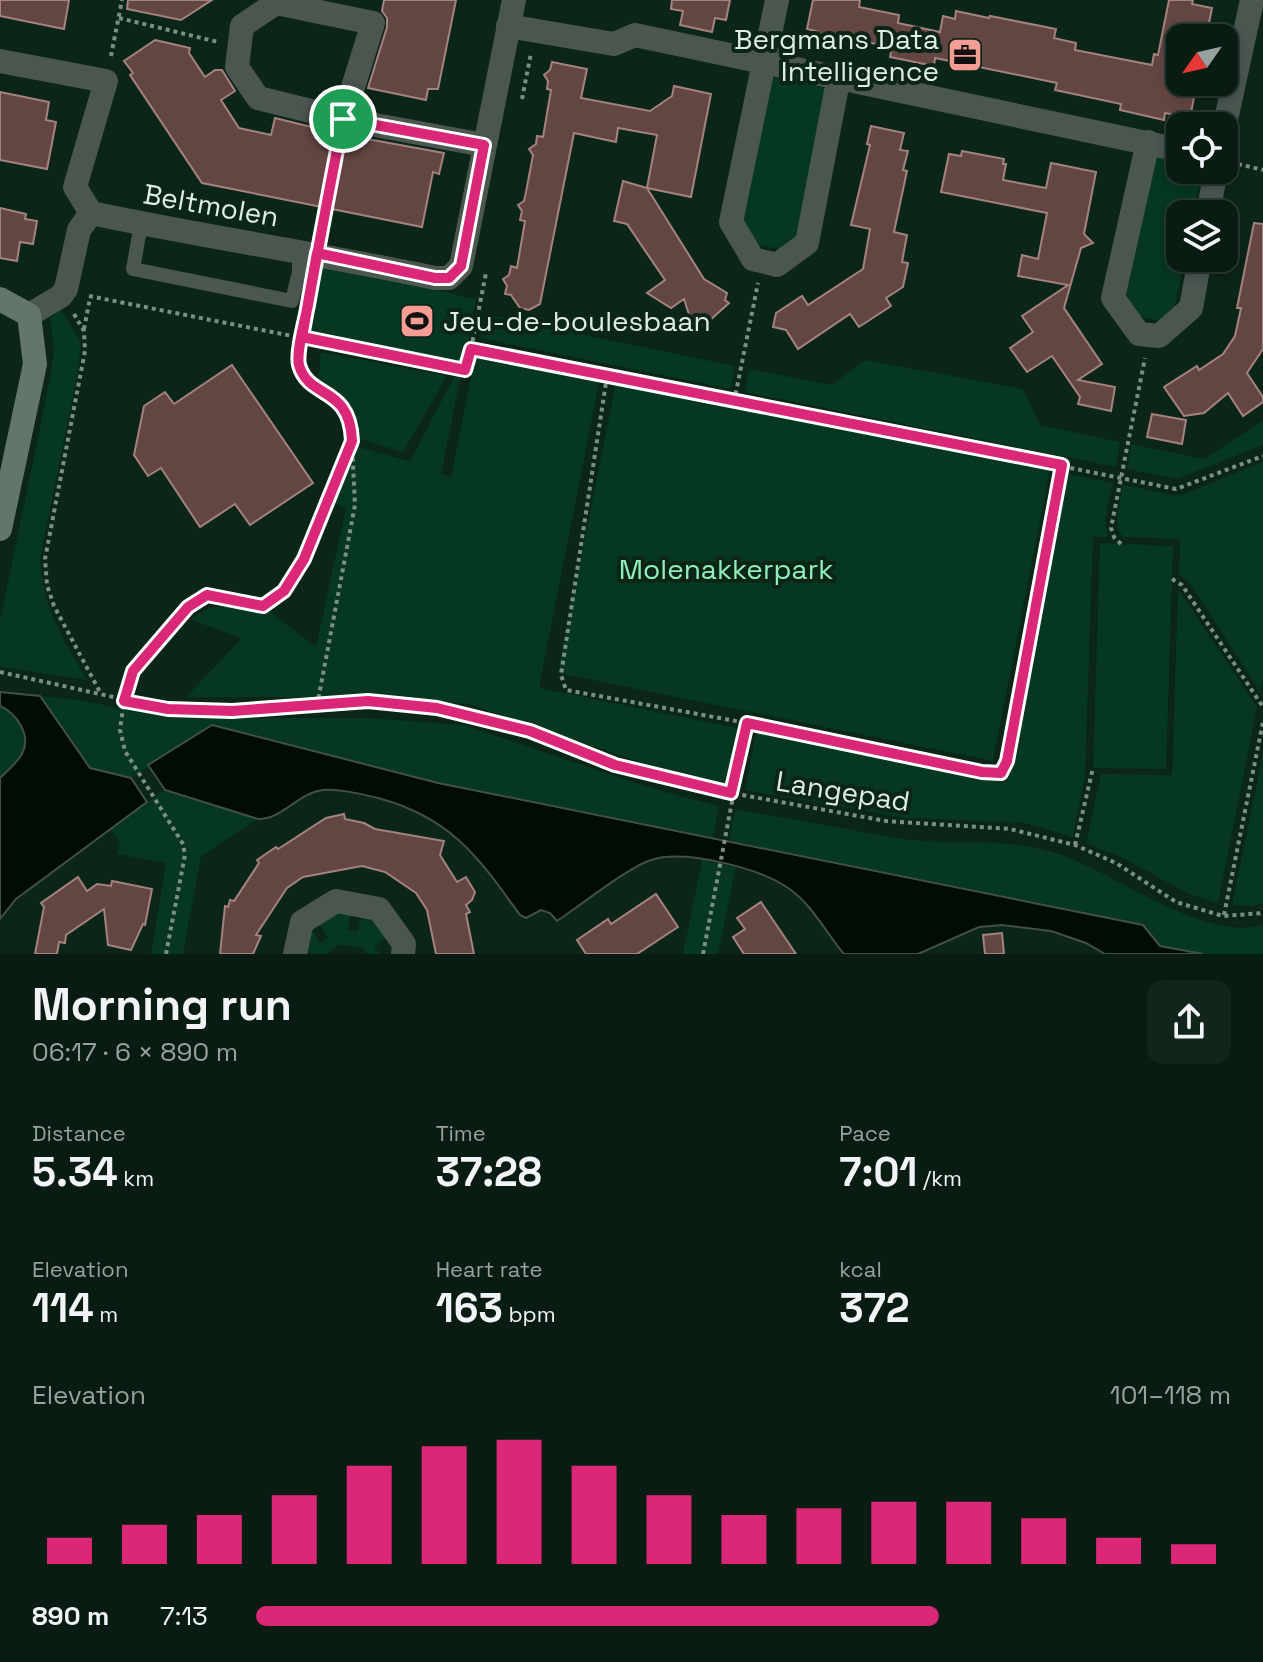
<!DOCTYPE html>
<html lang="en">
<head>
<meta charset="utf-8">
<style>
  :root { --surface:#081c11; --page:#11251a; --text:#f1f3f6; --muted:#98a19f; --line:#293a31; --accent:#db2777 }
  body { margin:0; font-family:"Space Grotesk",sans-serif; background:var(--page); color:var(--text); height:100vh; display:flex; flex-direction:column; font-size:30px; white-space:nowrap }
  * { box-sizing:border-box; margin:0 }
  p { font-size:26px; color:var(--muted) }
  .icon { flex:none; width:44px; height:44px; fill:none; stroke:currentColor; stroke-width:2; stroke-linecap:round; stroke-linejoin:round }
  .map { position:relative; height:954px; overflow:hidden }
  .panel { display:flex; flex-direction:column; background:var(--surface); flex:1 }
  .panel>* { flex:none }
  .needle { width:52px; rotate:236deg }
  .fabs { position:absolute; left:1166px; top:24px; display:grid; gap:16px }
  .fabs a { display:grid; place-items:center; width:72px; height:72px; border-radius:16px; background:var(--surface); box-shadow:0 4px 12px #0003,0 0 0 2px var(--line); font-size:40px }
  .pin { position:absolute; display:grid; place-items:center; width:68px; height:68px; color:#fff; margin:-34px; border:4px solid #fff; border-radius:50%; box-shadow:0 2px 8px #0007 }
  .round { display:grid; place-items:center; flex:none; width:84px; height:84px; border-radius:16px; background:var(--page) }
  .summary { display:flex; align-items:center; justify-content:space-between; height:136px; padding:0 32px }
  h1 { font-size:44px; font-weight:700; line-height:60px }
  .metrics { display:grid; grid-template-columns:repeat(3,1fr); gap:12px; height:136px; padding:8px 32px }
  .metrics div { display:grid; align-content:center }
  .metrics b { font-size:40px; font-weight:700 }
  .metrics small { font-size:22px; font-weight:400 }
  .metrics p { font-size:22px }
  .chart { height:224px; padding:16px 32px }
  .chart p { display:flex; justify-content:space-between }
  .chart svg { width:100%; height:144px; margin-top:8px; stroke:var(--accent); stroke-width:6 }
  ul { padding:0 32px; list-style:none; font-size:26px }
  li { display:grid; grid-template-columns:128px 96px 1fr; align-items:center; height:60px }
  li i { height:20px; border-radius:10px; background:var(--accent) }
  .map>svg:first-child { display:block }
</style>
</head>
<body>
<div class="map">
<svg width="1263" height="954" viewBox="0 0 1263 954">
  <rect width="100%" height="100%" fill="#0b2517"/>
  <g fill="#053721">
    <path d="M768,76l58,12 -29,148 -17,13 -28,-5 -12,-21z"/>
    <path d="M1154,156l26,6v8h22l-9,44h-13v44h5l-12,56 -10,8 -30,-7 -8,-13z"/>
    <path d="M321,264l155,35 -12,66 -157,-28z"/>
    <path d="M60,309l21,33 -3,31 -38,186c4,52 22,77 47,121l-87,-13v-46l51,-247 3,-24 -4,-31z"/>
    <path d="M484,314l251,52 -4,23 -251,-51z"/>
    <path d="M321,352l126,24 -44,76 -54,-16 -1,-33 -30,-21z"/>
    <path d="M476,353l124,25 -61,310 198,40 -11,58 -69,-18 -188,-64 -99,-7h-184l56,-59 -51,-18c24,-25 43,-6 74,-12l51,39 30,-139 -11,-5 23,-56 52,14 46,-88 5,1 -20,100 10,3z"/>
    <path d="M865,360l158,29 17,36 80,17 -4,25 -371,-75 4,-23 83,16z"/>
    <path d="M616,382l434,88 -57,291 -435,-88z"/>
    <path d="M1263,421v24l-86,34 -50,-10 4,-25 73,15z"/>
    <path d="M1263,462v216l-3,13 -70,-107 -11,-10 1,-35 -57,-2c-12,-14 -3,-35 0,-52l56,11z"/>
    <path d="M1069,474l44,9 -8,37 3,17h-15l-8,239 -12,61 -48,-14 -119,-5 -161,-28 11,-58 252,50z"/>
    <path d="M1100,543l73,3 -7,223 -73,-1z"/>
    <path d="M1178,589l79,118 -39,196 -27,-8 -66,-36 -39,-16 15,-69 71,1z"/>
    <path d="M40,696l40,4 57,12 46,6h187l94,7 187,63 68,18 -6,32 -275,-55 -226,-58 -81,53 -41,-10z"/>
    <path d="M0,706c17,8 32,29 22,48 -5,9 -15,17 -22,24z"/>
    <path d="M1263,753v150l-9,3 -22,-1z"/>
    <path d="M165,790l93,29 -57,37 -18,98h-32l15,-91 -49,-9 3,-12 -10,-13z"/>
    <path d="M735,809l168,30c54,7 106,-3 159,16 56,20 143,87 201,70v29h-60l-43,-8 -17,-21 -414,-84z"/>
    <path d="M702,860l34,7 -18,87h-35z"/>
    <path d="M338,911l13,2 -3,17 10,1 3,-16 14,1 14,20 -15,10 6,8h-13l-5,-7 -24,-2 -11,9 -19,-1 3,-24 9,14 8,-5 -8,-14z"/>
  </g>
  <g fill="#000c04" stroke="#435047" stroke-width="2">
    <path d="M0,692l40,4 50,72 41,10 16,24 -131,97 -16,20v-141c7,-7 17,-15 22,-24 10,-19 -5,-40 -22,-48z"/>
    <path d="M212,725l226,58 705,142 17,21 43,8h-98l-19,-11 -35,-12 -49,-6 -23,2 -61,27h-74c-18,-21 -32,-50 -56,-66 -29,-20 -103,-39 -137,-28 -24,8 -70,45 -94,61l-7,-8 -9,-3 -15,8 -6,-3c-42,-58 -68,-97 -142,-117 -17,-4 -37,-9 -55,-8 -25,3 -40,29 -65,29l-93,-29 -17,-25z"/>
  </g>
  <g fill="#634643" stroke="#a3827f" stroke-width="2">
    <path d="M0,0h69l-5,29 -64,-13z"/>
    <path d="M128,0h84l-31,20 -54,-11z"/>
    <path d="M384,0h72l-18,89h-10l-2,11 -58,-12 19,-61v-9l-5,-7z"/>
    <path d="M672,0h58l-4,20 -11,-2 -3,14 -32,-7 3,-14 -12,-2z"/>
    <path d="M813,0h47l-1,7 40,8 -1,8 42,9 3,-16 12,3 1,-8 33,7 1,-2 66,13 -2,9 22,5 -1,7 77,15 2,-11 4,1 11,-55h24l-1,4 20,4 -6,30h-26v44h17l-7,36 -25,-5 -1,7 -44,-10 1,-6 -66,-14 2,-7 -122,-25 -1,8 -44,-9 2,-10 -53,-10 -2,10 -23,-5 2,-11 -9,-2z"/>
    <path d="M155,40l35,8 -1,5 16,24 10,-7h7l13,21 -14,9 18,28 32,7 4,-17 65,16 104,19 -5,21 -6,-2 -11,55 -220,-44 -72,-108 3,-2 -9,-12z"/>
    <path d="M552,62l35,7 -6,29 69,13 22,-15 2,-10 37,8 -20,103 -44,-9 57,91 23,14 -2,7 4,3 -22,20 -13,7 -10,-31 -13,9 -24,-15 18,-13 -38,-56 -13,-3 9,-40 24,7 10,-53 -39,-7 -2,14 -42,-9 -34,171 -11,6 -9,-2 -9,-13 -6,-1 2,-8 -4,-7 6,-4 2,-9 6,2 8,-47 -5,-1 2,-9 -4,-6 6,-4 2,-9 7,-37 -4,-6 7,-5 1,-8 6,1 8,-47 -4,-1 1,-8 -4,-6 6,-5z"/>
    <path d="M0,92l49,10 -3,18 10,2 -9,47 -47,-9z"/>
    <path d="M871,126l33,7 -4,17 8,1 -5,19 4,1 -13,61 13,3 -5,27 6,1 -5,24 -17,11 5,8 -32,21 -9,-13 -52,35 -12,-19 -13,-3 3,-14 26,-17 6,9 55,-36 7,-40 -19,-4 19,-80 -3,-1z"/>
    <path d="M962,151l42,8 -1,5h3l-3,16 43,8 5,-25 45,9 -12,62 9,9 -12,5 -17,60 38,56 -24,16 37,7 -4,24 -33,-7 2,-7 -28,-41 -25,16 -17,-24 23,-16 -11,-16 46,-31 -50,-9 4,-21 16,4 9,-46 -106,-21 8,-38 12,2z"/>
    <path d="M0,208l26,6 -1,5 12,2 -4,23 -13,-2 -3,19 -17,-3z"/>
    <path d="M1254,223l9,1v125l-16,24 16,24v5l-20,14 -15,-23 -24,20 -20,3 -20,-29 33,-21 2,4 24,-16 12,-18 6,-28h-4z"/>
    <path d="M232,365l81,118 -63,42 -15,-21 -35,23 -39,-59 -13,8 -14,-21 10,-49 21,-14 9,12z"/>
    <path d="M1152,414l34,6 -4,24 -35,-7z"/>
    <path d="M344,814l1,5 19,4 11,6 69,12 -4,14 17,27 9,-5 9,15 -3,8 -6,5 4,7 -4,2 8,40h-38l-9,-44 -11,-17 -31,-21 -23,-6 -59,11 -16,11 -12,18 -19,29 5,1 -8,18h-33l5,-48 3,1 2,-7 4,1 25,-38 -2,-3 19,-13 2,2 48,-31z"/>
    <path d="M78,877l9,14 10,-7 14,2 1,-5 40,8 -7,36 -2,-1 -12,26 -23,-5 -4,-36 -38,26 -1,8 -6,-1 -2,12h-22l9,-47 -3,-4z"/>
    <path d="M656,894l22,33 -41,27h-51l-9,-14 31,-21 3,5z"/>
    <path d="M761,902l10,15 25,37h-52l-11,-17 12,-8 -8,-11z"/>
    <path d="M1002,933l2,21h-19l-2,-19z"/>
  </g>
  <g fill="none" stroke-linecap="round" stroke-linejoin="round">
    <g stroke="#7b8f83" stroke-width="4" stroke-dasharray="4 4" stroke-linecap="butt">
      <path d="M119,18l99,24"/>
      <path d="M111,56l11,-56"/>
      <path d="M522,99l9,-46"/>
      <path d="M1238,164l25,6"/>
      <path d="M322,230l17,-89"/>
      <path d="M89,296l376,74 6,-21 705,140 87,-33"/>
      <path d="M74,314l10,17 1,20 -40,208 2,26 7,21 47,88"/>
      <path d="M84,329l6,-31"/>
      <path d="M471,349l15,-76"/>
      <path d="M607,376l-46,299 5,15 181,33 235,49 19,1 6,-12 55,-296"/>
      <path d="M734,402l24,-119"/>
      <path d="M1121,544l-7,-7 -3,-9 34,-170"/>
      <path d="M1172,579l10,6 81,122"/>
      <path d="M0,672l168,37 64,2 136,-10 69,7 93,23 85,34 116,28 155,28 124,8 65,16 41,18 60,39 47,14 40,-3"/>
      <path d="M317,706l38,-201 -3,-61"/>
      <path d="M1075,845l18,-77"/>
      <path d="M1224,915l39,-193"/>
      <path d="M166,954l19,-99 -2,-11 -58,-93 -5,-21 4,-29 9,-30 55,-64 19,-12 56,11 21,-15 20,-32 48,-118 -1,-19 -9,-18 -35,-25 -8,-15 7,-50"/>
      <path d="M703,954l44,-231"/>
    </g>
    <path stroke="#4b564f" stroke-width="14" d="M141,224l-8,45 159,32 7,-29v-21"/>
    <g stroke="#4b564f" stroke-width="24">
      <path d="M777,0l-46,222 22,37 24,6 30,-22 32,-167"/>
      <path d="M276,3l97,20 -30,96 -85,-21 -21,-31 5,-41z"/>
      <path d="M508,26l106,18 21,-9 545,115"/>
      <path d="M0,61l106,20 -31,106 16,26"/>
      <path d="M343,119l141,26"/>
      <path d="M1224,129l28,-129"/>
      <path d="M1148,142l-35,156 26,36 20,2 32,-28 9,-50"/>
      <path d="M1208,214l8,-44"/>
      <path d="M29,315l32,-19 5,-7 13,-59 12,-17c114,24 230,41 344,65h14l12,-12 53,-266"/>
      <path d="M295,954l7,-32 34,-21 43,8 25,35 -1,10"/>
    </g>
    <path stroke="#63766b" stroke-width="24" d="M0,299l29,16 6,49 -35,165"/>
  </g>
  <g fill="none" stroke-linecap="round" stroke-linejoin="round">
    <g stroke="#fff" stroke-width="16">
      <path id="route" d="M343,119c-12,62 -24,124 -35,186 -3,15 -12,47 -9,60 10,35 51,20 53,76l-48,118 -20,32 -21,15 -56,-11 -19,12 -55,64 -9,30 44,8 64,2 136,-10 69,7 93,23 85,34 116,28 16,-70 235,49 19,1 6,-12 55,-296 -591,-116 -6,21 -163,-33 15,-84 118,25h14l12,-12 23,-121 -141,-26"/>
    </g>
    <use href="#route" stroke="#db2777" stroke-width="10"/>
  </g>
  <defs>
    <g id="office-square" transform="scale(1.8)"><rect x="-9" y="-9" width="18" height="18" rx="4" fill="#f59c94" stroke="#0b2517"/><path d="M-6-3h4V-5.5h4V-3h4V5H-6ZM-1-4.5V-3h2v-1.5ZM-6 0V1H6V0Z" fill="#111"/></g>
    <g id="stadium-square" transform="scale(1.8)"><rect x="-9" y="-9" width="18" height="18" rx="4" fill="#f59c94" stroke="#0b2517"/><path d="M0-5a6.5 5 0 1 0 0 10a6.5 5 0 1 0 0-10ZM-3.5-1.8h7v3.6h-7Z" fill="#111"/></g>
  </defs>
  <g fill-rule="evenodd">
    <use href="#office-square" x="965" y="55"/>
    <use href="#stadium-square" x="417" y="321"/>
  </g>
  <g text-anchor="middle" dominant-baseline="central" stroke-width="8" stroke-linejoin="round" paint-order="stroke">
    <g font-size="28" fill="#deeee4" stroke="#0b2517" text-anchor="end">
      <text x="939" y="39">Bergmans Data<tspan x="939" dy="32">Intelligence</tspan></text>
      <text x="443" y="321" text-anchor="start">Jeu-de-boulesbaan</text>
    </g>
    <g font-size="28" fill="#deeee4" stroke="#0b2517">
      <text transform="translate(211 205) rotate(10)">Beltmolen</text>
      <text transform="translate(843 791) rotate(9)">Langepad</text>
    </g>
    <g font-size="28" fill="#92eebc" stroke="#0b2517">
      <text x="726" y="569">Molenakkerpark</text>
    </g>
  </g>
</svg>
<div class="fabs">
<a><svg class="needle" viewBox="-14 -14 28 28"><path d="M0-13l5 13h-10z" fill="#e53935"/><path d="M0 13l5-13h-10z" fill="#98a19f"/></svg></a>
<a><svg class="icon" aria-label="locate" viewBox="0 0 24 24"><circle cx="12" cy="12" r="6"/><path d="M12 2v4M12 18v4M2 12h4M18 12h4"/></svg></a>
<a><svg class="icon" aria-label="layers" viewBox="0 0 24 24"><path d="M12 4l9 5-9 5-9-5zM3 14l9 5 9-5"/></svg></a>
</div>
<div class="pin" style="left:343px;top:119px;background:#1e9e55"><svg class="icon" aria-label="arrive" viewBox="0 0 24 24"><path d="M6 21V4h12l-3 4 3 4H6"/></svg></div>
</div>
<section class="panel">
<div class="summary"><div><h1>Morning run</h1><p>06:17 · 6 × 890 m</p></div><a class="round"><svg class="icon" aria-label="share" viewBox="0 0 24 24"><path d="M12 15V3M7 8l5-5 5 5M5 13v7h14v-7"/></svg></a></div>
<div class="metrics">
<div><p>Distance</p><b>5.34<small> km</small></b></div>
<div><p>Time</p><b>37:28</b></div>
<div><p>Pace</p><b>7:01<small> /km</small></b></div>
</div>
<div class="metrics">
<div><p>Elevation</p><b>114<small> m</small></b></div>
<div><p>Heart rate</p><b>163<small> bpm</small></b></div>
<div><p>kcal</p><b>372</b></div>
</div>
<div class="chart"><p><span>Elevation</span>101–118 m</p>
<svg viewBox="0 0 160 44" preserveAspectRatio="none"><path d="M5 44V36M15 44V32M25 44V29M35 44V23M45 44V14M55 44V8M65 44V6M75 44V14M85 44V23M95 44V29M105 44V27M115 44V25M125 44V25M135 44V30M145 44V36M155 44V38"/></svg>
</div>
<ul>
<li><b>890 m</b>7:13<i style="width:70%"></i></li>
</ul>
</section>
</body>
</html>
